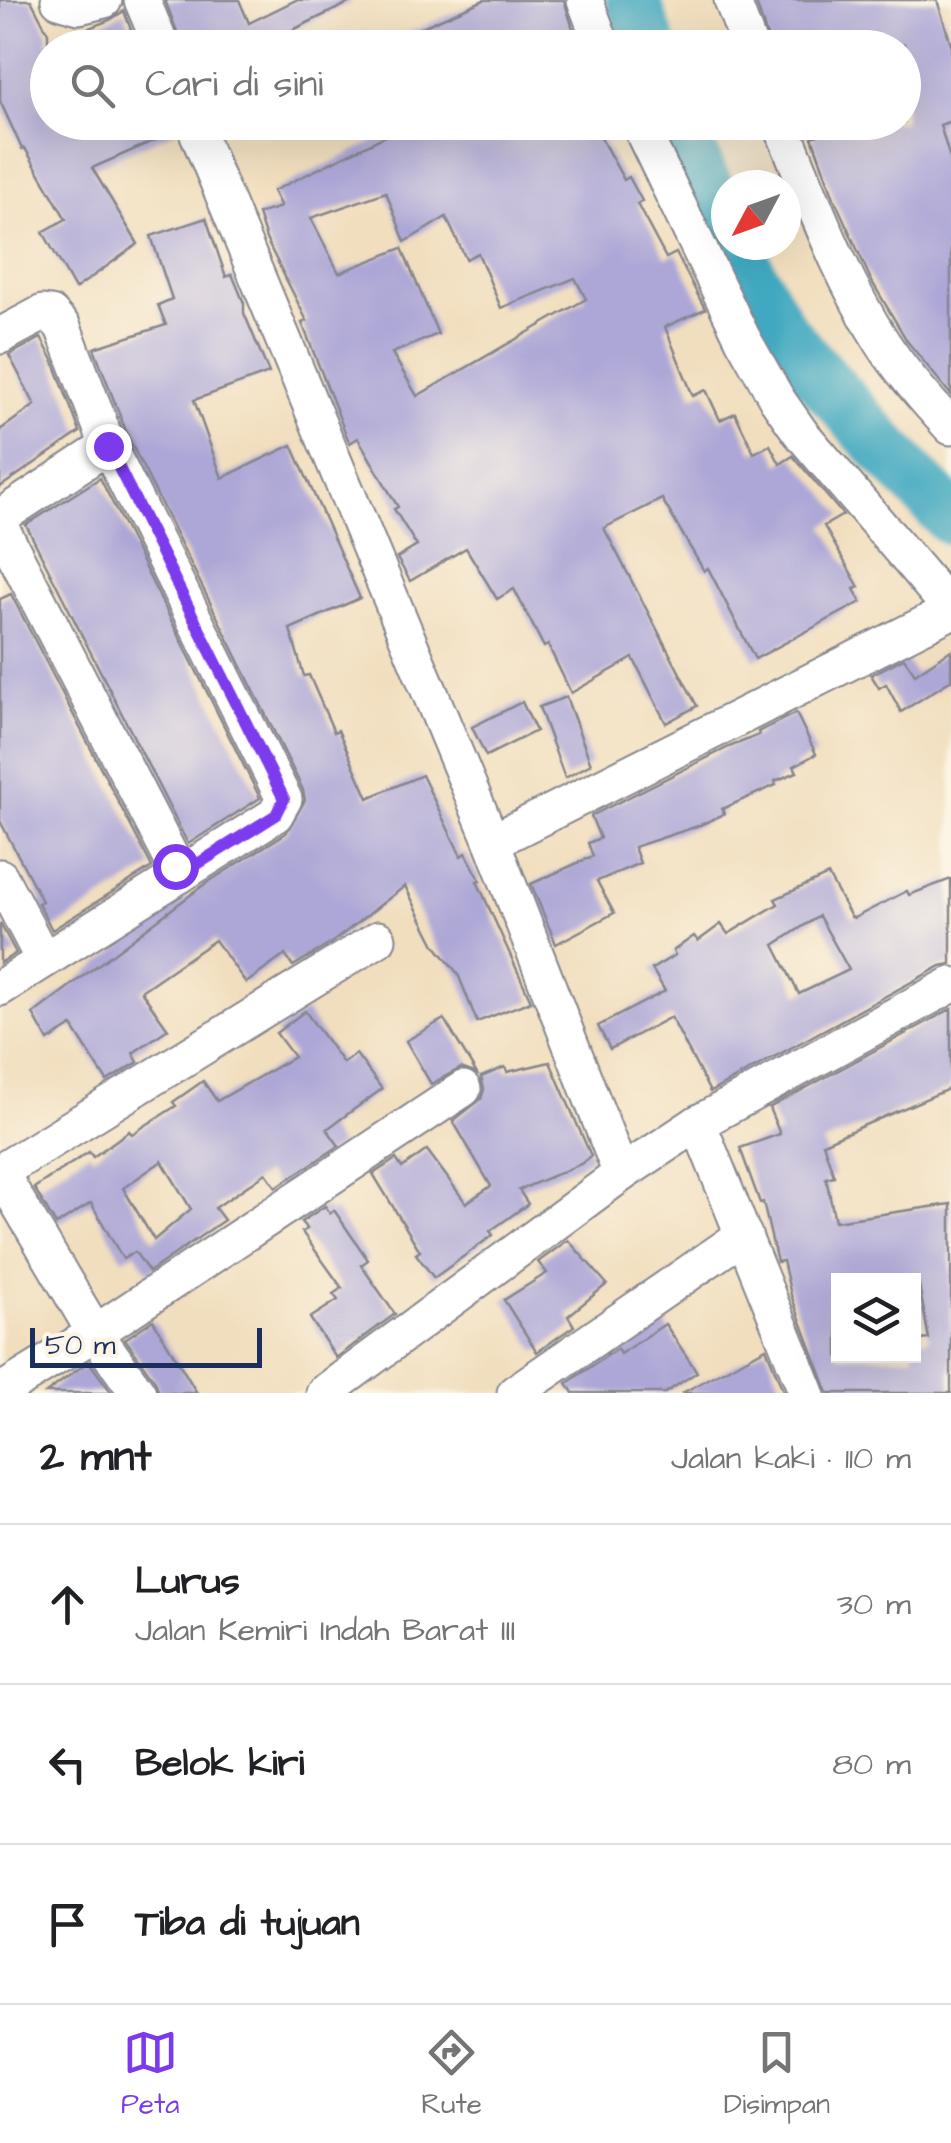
<!DOCTYPE html>
<html lang="id">
<meta charset="utf-8">
<style>
:root{--surface:#fff;--page:#f6f6f6;--text:#202124;--muted:#757577;--line:#e0e0e0;--accent:#7c3aed}
body{margin:0;font-family:"Architects Daughter",sans-serif;background:var(--page);color:var(--text)}
.controls{position:absolute;right:30px;bottom:30px;display:grid;overflow:hidden;border-radius:0px;box-shadow:0 10px 40px #0002}
.controls button{width:90px;height:90px;display:grid;place-items:center;padding:0;border:0;border-bottom:2px solid var(--line);background:var(--surface);color:var(--text);font:50px sans-serif}
.compass{position:absolute;left:711px;top:170px;width:90px;height:90px;border-radius:50%;background:var(--surface);box-shadow:0 10px 40px #0002;rotate:229deg}
.scale{position:absolute;left:30px;bottom:25px;width:232px;box-sizing:border-box;padding-left:10px;border:5px solid #1b2f5e;border-top:0;font-size:28px;line-height:35px;white-space:nowrap;color:#1b2f5e;-webkit-text-stroke:8px #fcf5e5;paint-order:stroke}
.stop{position:absolute;width:30px;height:30px;margin:-22px;border:8px solid #7c3aed;border-radius:50%;background:#fff}
.stop.end{background:#7c3aed;border-color:#fff;box-shadow:0 2px 10px #0008}
.list{margin:0;padding:0;list-style:none}
h2{display:flex;justify-content:space-between;align-items:center;height:130px;margin:0;padding:0 40px;font-size:42px}
h2 small{font-size:32px;font-weight:400;color:var(--muted)}
.list li{display:grid;grid-template-columns:65px 1fr auto;gap:30px;align-items:center;box-sizing:border-box;height:160px;padding:0 40px;border-top:2px solid var(--line)}
.list b{display:block;font-size:38px;white-space:nowrap}
.list p{margin:0;font-size:32px;white-space:nowrap;color:var(--muted)}
.list em{font-size:32px;font-style:normal;color:var(--muted)}
.icon{flex:none;width:55px;height:55px;fill:none;stroke:currentColor;stroke-width:2;stroke-linecap:round;stroke-linejoin:round}
.map{position:relative;flex:none;width:951px;height:1393px;overflow:hidden}
.search{position:absolute;background:var(--surface);box-shadow:0 10px 40px #0002;left:30px;right:30px;top:30px;height:110px;display:flex;align-items:center;gap:25px;box-sizing:border-box;padding:0 35px;border-radius:55px;color:var(--muted);font-size:38px}
.sheet{height:610px;background:var(--surface)}
nav{display:flex;justify-content:space-around;align-items:center;box-sizing:border-box;height:140px;border-top:2px solid var(--line);background:var(--surface);font-size:28px;color:var(--muted)}
nav a{display:grid;justify-items:center;gap:5px}
nav .on{color:var(--accent)}
.map>svg:first-child{display:block}
.lines{fill:none;stroke-linecap:round;stroke-linejoin:round}
.river{stroke:#3fa8c0;stroke-width:55}
.building{fill:#ada7d7;fill-rule:evenodd}
.street-casing{stroke:#86868e;stroke-width:39}
.street{stroke:#fff;stroke-width:35}
.route{stroke:#7c3aed;stroke-width:12}
</style>
<div class="map">
<svg width="951" height="1393" viewBox="0 0 951 1393">
<rect width="100%" height="100%" fill="#fcf5e5"/>
<filter id="ink" filterUnits="userSpaceOnUse"><feTurbulence type="fractalNoise" baseFrequency=".01" numOctaves="2"/><feDisplacementMap in="SourceGraphic" scale="20" xChannelSelector="R" yChannelSelector="G"/><feConvolveMatrix kernelMatrix="1 2 1 2 8 2 1 2 1" color-interpolation-filters="sRGB"/></filter>
<filter id="wash" filterUnits="userSpaceOnUse"><feTurbulence type="fractalNoise" baseFrequency=".0048" numOctaves="4" result="noise"/><feDisplacementMap in="SourceGraphic" scale="40" xChannelSelector="R" yChannelSelector="G"/><feGaussianBlur stdDeviation="2.25" result="paint"/><feColorMatrix in="noise" values="0 0 0 0 0 0 0 0 0 0 0 0 0 0 0 0 0 1.4 0 .05"/><feComposite in="paint" operator="in"/></filter>
<g filter="url(#wash)">
<rect width="100%" height="100%" fill="#f1debe"/>
<g class="lines">
<g class="river">
<path d="M633,0l17,48"/>
<path d="M676,122l50,109"/>
<path d="M734,245l46,86 88,100 83,87"/>
</g>
</g>
<g id="blocks">
<g class="building">
<path d="M0,0h31l17,33v11l62,-24 14,-9 9,24 -29,13h-56v74h124l2,10 -82,36 46,76 -63,45 -32,-57 23,-13 -41,-71 -3,1 -22,-48z"/>
<path d="M165,0h74l10,23 47,-23h59l-81,39 3,9h-94z"/>
<path d="M484,0h80l9,29 -40,19h-159z"/>
<path d="M761,0h176l14,44v77l-11,4 11,37v233l-44,-54 -36,-61 -37,-82 -22,-61 43,-15h49v-78l-15,4h-118l-15,-45z"/>
<path d="M414,122h128l6,13 26,-13h18l32,58 5,-3 13,24 -5,3 29,54 10,-5 29,56 -40,18 28,69 13,-6 14,30 15,-7 19,40 16,-8 10,19 13,-8 50,59 -19,11 35,61 -5,2 7,13 -106,57 -47,-91 -4,3 -42,-72 -58,29 93,178 -31,17 -33,-65 -62,35 -23,-48 -4,2 -30,-58 -17,10 -31,-51 -56,33 -13,-23 20,-12 -23,-37 4,-2 -40,-69 -8,5 -3,-6 -45,-114 5,-2 -41,-82 -8,-25 23,-7 -8,-16zM386,192l19,50 41,-25 20,42 12,-6 23,55 74,-30 11,21 -169,97 -25,-43 46,-19 -36,-86 -63,25 -28,-55z"/>
<path d="M206,218l20,59 6,-3 12,29v10l25,60 -75,27 28,78 70,-33 68,153 -70,31 14,47 5,-1 25,57 4,-2 30,68 54,-23 39,81 5,-3 14,27 -3,1 54,120 -54,21 -19,-48 -23,-29 -30,-59 -75,58 -37,22 -8,-11 -39,28 -31,-43 -74,51 27,38 -35,24 5,9 -31,19 -35,-55 -24,15 -15,-27 172,-130 81,-51 19,-33 -2,-10 -175,-353 -34,-89 72,-23 -8,-20 14,-6 -21,-63z"/>
<path d="M41,338l12,22 27,72 -80,55v-57l35,-25 -26,-50z"/>
<path d="M100,478l160,320 -72,46 -162,-319z"/>
<path d="M11,594l141,273 -100,63 -14,-27 4,-2 -42,-80v-222z"/>
<path d="M951,650v30l-50,32 -15,-28 -7,4 -8,-13 33,-17 11,16z"/>
<path d="M566,697l25,67 -26,14 -26,-71z"/>
<path d="M522,702l14,29 -50,25 -14,-29z"/>
<path d="M796,713l20,41 -22,12 3,6 -22,9 1,4 -54,24 2,5 -26,12 -64,21 6,16 -43,18 17,32 -58,31 -25,-60 62,-28 -5,-13 12,-5 -9,-22 138,-69 30,-12 -1,-3z"/>
<path d="M828,875l23,42 3,1 53,-27 2,4 42,-16v85l-10,2 -231,126 -39,-75 -61,32 -12,-23 67,-35 -13,-22 23,-14 -2,-4 21,-15 4,5 23,-17 7,10 50,-30 -3,-5zM819,916l30,54 -50,24 -25,-49z"/>
<path d="M0,923l16,30 -16,10z"/>
<path d="M951,1009v79l-128,55 11,33 -8,2 9,43 116,-17v189h-123l-37,-98 -8,-34 -6,1 -14,-60 -3,1 -20,-55 40,-14 -11,-26zM838,1280h80l11,59 -15,2v15h-76z"/>
<path d="M305,1011l38,52 13,-9 26,35 -55,40 12,17 -63,41 -10,-14 -51,35 9,12 -75,52 -14,-20 -12,7 -32,-56 -35,22 -22,-37 55,-36 4,5 36,-26 3,3 44,-28 -3,-4 30,-21 14,20 77,-44 -18,-24zM162,1161l29,48 -37,31 -31,-52z"/>
<path d="M444,1019l33,55 -16,-6 -30,16 -25,-43z"/>
<path d="M550,1062l41,94 -10,8 -62,26 9,14 -38,27 3,4 -59,43 -18,-24 4,-3 -47,-77 23,-15 6,9 25,-18 39,53 25,-17 -38,-65 28,-22 3,-10 -3,-12 24,-10 2,5z"/>
<path d="M325,1206l5,7 4,-3 34,50 -7,5 34,49 -59,44 -26,-40 28,-18 -5,-6 9,-6 -40,-56 5,-3 -6,-7z"/>
<path d="M568,1240l39,44 -39,32 6,10 -37,26 -33,-52 43,-27 -9,-11z"/>
<path d="M153,1320l44,73h-38l-4,-12 -30,-42z"/>
<path d="M665,1324l32,48 -32,21h-92l-6,-10 50,-34 3,5z"/>
<path d="M766,1348l18,45h-102z"/>
<path d="M89,1362l23,31h-66l35,-26z"/>
</g>
</g>
</g>
<g filter="url(#ink)">
<use href="#blocks" fill-opacity="0" stroke="#86868e" stroke-width="2.5"/>
<g class="lines">
<g class="street-casing">
<g id="street">
<path d="M59,0l20,6 25,-6"/>
<path d="M142,0l20,48"/>
<path d="M585,0l18,48"/>
<path d="M732,0l18,48"/>
<path d="M193,122l299,720 129,332"/>
<path d="M638,122l105,217 34,60 23,33 151,177"/>
<path d="M780,122c31,74 59,153 102,220 20,31 44,58 69,85"/>
<path d="M0,336l43,-23 8,1 12,13 45,119 176,353 -9,16 -275,173"/>
<path d="M0,517l108,-71"/>
<path d="M0,526l180,349"/>
<path d="M492,842l459,-231"/>
<path d="M0,877l43,82"/>
<path d="M698,1123l109,270"/>
<path d="M0,1172l378,-233"/>
<path d="M0,1172l95,161 43,60"/>
<path d="M0,1392l95,-59 368,-244"/>
<path d="M324,1393l297,-219 77,-51 253,-138"/>
<path d="M515,1393l229,-158"/>
</g>
</g>
<use href="#street" class="street"/>
</g>
</g>
<g class="lines" filter="url(#ink)">
<path class="route" d="M108,446l176,353 -8,16 -96,60 -5,-9"/>
</g>
</svg>
<div class="controls">
<button><svg class="icon" aria-label="layers" viewBox="0 0 24 24"><path d="M12 4l9 5-9 5-9-5zM3 14l9 5 9-5"/></svg></button>
</div>
<svg class="compass" viewBox="-18 -18 36 36"><path d="M0-13l5 13h-10z" fill="#e53935"/><path d="M0 13l5-13h-10z" fill="#757577"/></svg>
<div class="scale">50 m</div>
<div class="stop" style="left:175px;top:866px"></div>
<div class="stop end" style="left:108px;top:446px"></div>
<div class="search"><svg class="icon" aria-label="search" viewBox="0 0 24 24"><circle cx="10" cy="10" r="6"/><path d="M15 15l6 6"/></svg>Cari di sini</div>
</div>
<section class="sheet">
<h2>2 mnt<small>Jalan kaki · 110 m</small></h2>
<ul class="list">
<li><svg class="icon" aria-label="ahead" viewBox="0 0 24 24"><path d="M12 20V5M6 11l6-6 6 6"/></svg><div><b>Lurus</b><p>Jalan Kemiri Indah Barat III</p></div><em>30 m</em></li>
<li><svg class="icon" aria-label="left" viewBox="0 0 24 24"><path d="M17 20v-9H6M10 6l-5 5 5 5"/></svg><div><b>Belok kiri</b></div><em>80 m</em></li>
<li><svg class="icon" aria-label="arrive" viewBox="0 0 24 24"><path d="M6 21V4h12l-3 4 3 4H6"/></svg><div><b>Tiba di tujuan</b></div></li>
</ul>
</section>
<nav>
<a class="on"><svg class="icon" aria-label="map" viewBox="0 0 24 24"><path d="M3 6l6-2 6 2 6-2v14l-6 2-6-2-6 2zM9 4v14M15 6v14"/></svg>Peta</a>
<a><svg class="icon" aria-label="directions" viewBox="0 0 24 24"><path d="M12 3l9 9-9 9-9-9zM9 14v-3h6M13 9l2 2-2 2"/></svg>Rute</a>
<a><svg class="icon" aria-label="saved" viewBox="0 0 24 24"><path d="M7 4h10v16l-5-4-5 4z"/></svg>Disimpan</a>
</nav>
